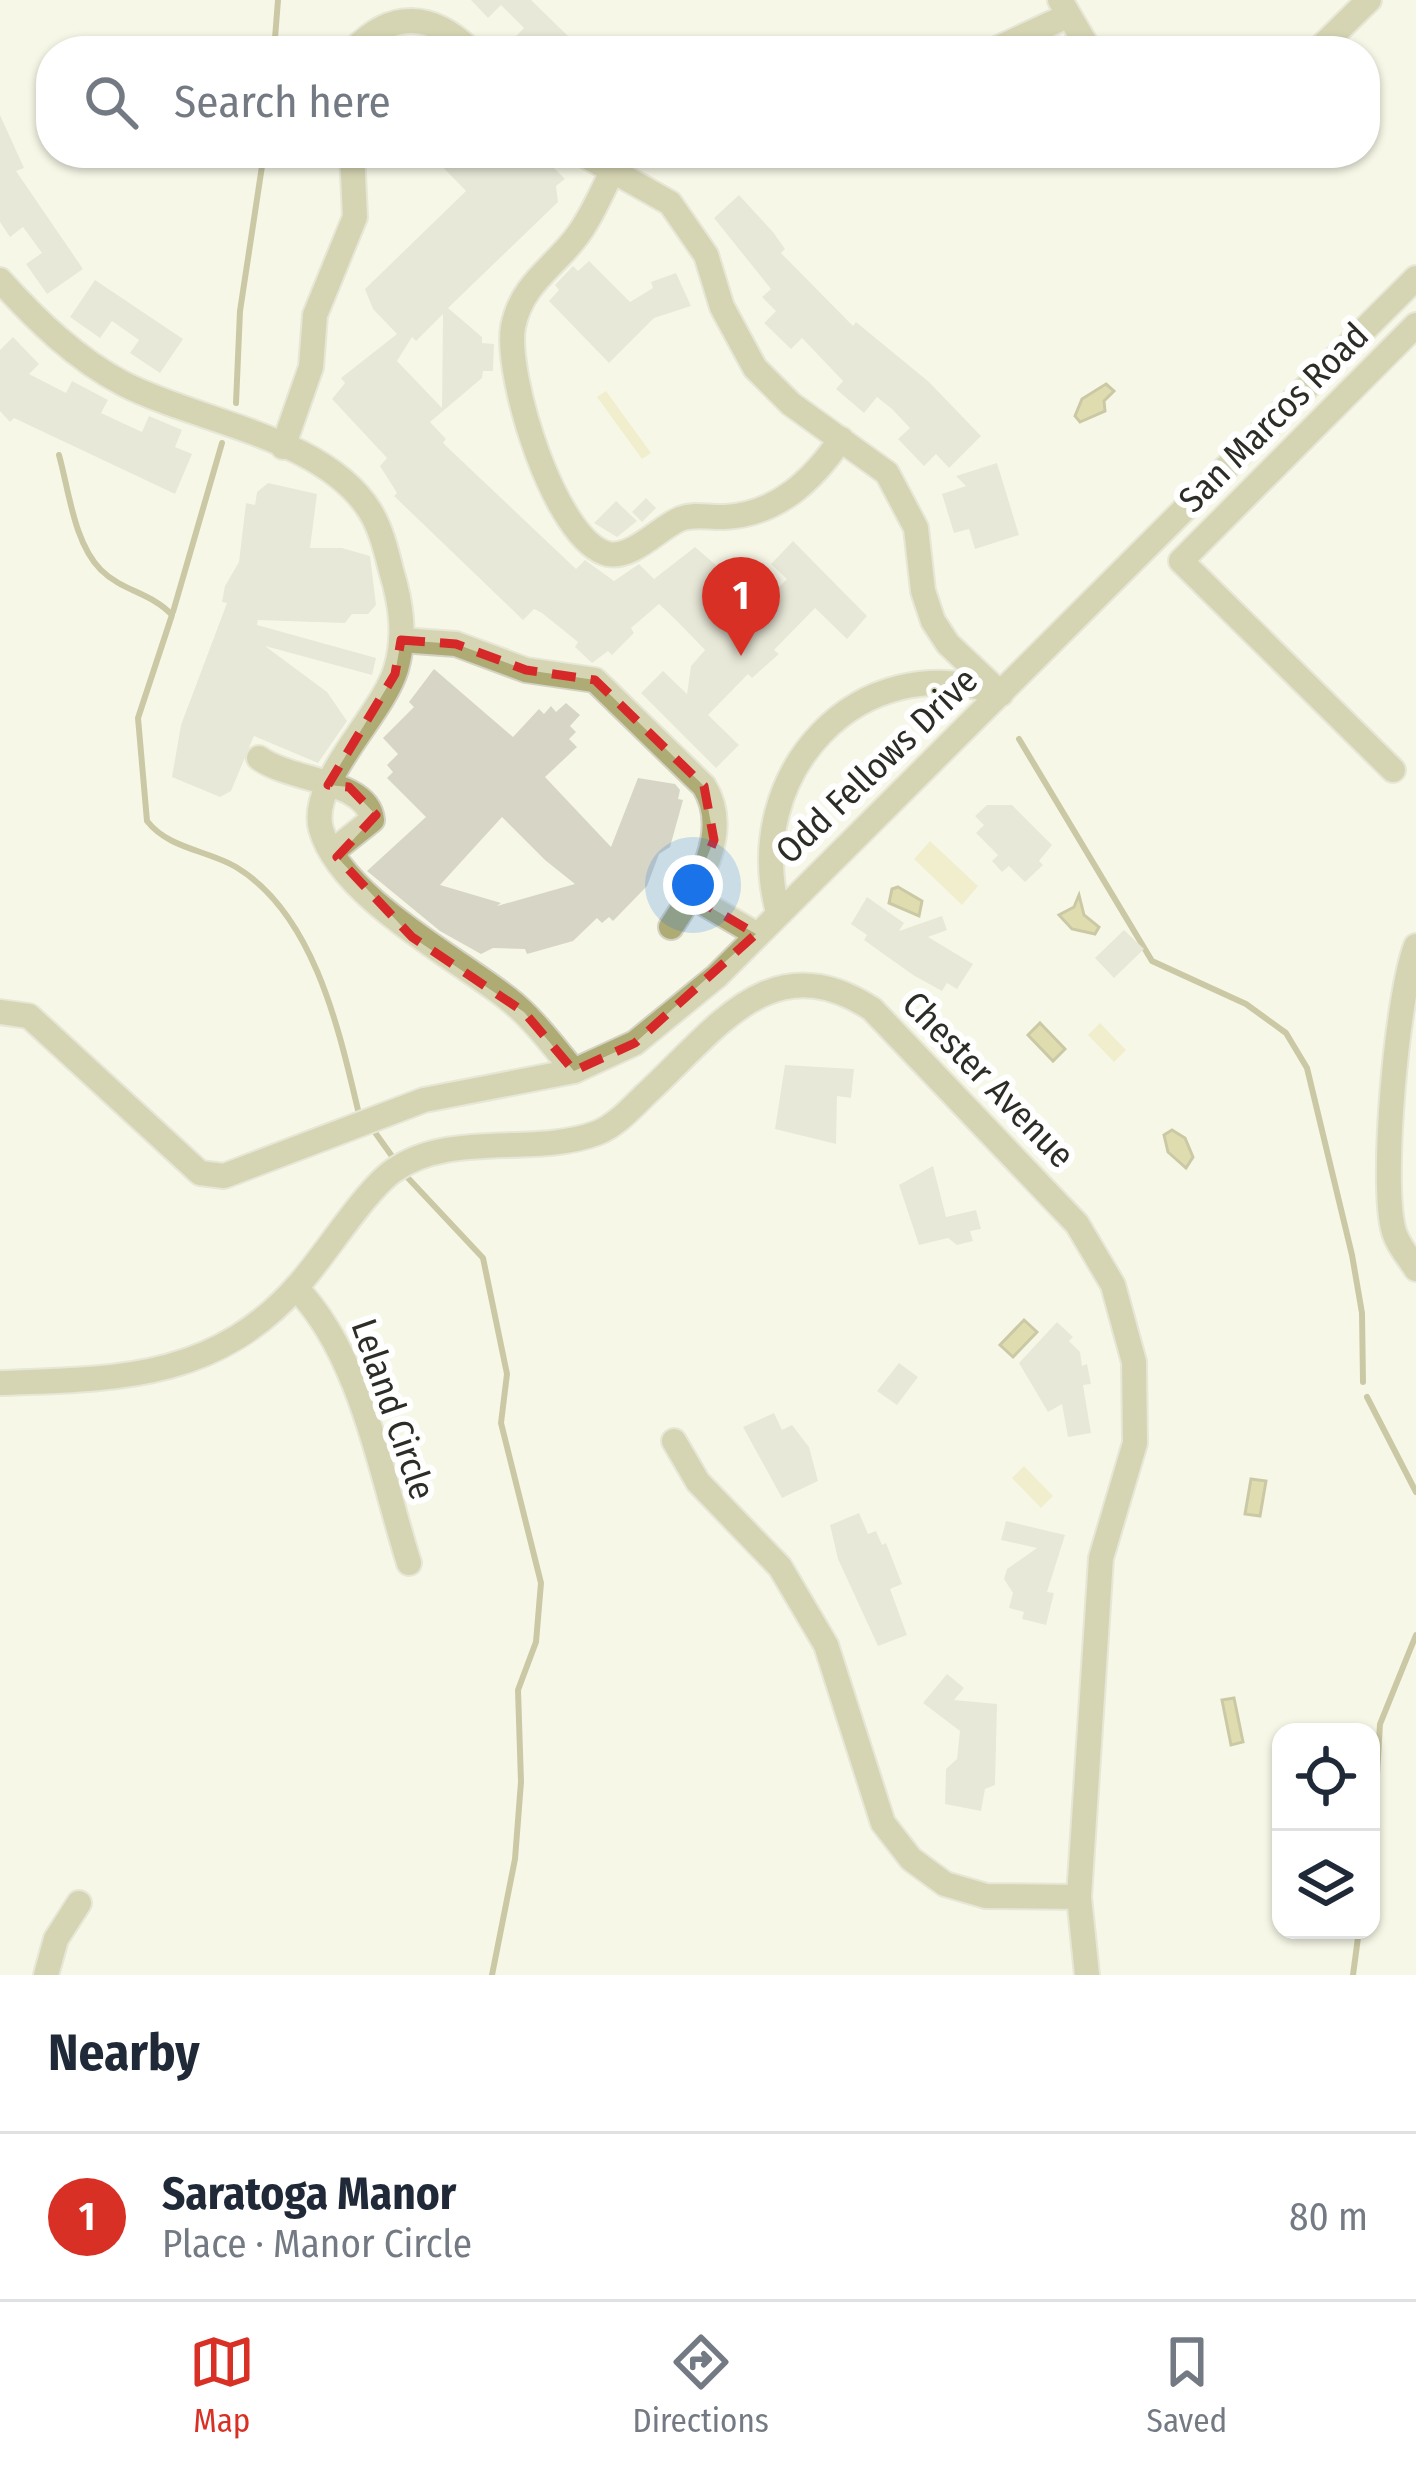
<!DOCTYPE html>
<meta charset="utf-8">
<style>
:root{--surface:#fff;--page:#f6f6f7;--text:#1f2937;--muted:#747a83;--line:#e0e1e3;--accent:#d93025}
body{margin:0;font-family:"Fira Sans Condensed",sans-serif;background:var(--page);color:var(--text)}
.controls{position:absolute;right:36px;bottom:36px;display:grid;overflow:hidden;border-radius:24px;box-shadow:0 3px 9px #0004}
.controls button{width:108px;height:108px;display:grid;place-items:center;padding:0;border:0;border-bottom:3px solid var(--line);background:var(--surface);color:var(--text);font:60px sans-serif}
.you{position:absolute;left:693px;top:885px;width:42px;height:42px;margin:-30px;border:9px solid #fff;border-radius:50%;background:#1a73e8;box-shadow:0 0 0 18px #1a73e833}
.badge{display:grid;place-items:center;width:78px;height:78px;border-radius:50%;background:var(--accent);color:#fff;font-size:39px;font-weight:700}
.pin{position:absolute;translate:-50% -99px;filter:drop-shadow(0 3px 6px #0008)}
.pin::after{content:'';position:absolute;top:63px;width:42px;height:36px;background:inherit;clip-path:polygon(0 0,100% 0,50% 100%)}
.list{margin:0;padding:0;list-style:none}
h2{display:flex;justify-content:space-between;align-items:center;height:156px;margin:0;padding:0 48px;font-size:51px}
h2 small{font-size:39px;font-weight:400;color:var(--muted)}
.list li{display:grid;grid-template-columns:78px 1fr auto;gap:36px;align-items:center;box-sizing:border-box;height:168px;padding:0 48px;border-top:3px solid var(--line)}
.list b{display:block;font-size:45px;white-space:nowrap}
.list p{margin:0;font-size:39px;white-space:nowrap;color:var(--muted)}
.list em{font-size:39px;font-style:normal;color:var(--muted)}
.icon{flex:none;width:66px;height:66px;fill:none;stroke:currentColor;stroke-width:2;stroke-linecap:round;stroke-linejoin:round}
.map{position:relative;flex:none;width:1416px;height:1975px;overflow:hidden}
.search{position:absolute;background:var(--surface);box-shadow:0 3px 9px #0004;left:36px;right:36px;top:36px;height:132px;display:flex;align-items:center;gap:30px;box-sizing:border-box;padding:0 42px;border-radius:48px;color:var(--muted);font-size:45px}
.sheet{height:324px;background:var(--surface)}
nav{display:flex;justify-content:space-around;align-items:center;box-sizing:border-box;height:168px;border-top:3px solid var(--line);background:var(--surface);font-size:33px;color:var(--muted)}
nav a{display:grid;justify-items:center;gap:6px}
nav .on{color:var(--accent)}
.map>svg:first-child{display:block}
.green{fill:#e7e3ad}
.water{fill:#c2bc6a;stroke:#959156;stroke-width:3}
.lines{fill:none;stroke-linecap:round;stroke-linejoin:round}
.stream{stroke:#959156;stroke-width:6}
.building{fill:#d6d5c6;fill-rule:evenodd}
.minor-casing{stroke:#d3d2c4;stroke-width:28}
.minor{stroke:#aeab74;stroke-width:24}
.marked{fill:none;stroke:#d62828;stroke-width:9;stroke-dasharray:24 15;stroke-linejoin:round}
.labels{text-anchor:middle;stroke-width:12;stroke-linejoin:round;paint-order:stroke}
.street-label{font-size:36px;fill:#2d2c27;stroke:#fff}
</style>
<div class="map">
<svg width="1416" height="1975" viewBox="0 0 1416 1975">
<rect width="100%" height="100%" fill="#f7f7e7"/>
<g class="green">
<path d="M606,391l45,62 -9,6 -45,-62z"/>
<path d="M930,841l48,45 -16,19 -48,-46z"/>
<path d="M1100,1023l26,27 -12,12 -26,-27z"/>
<path d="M1024,1466l29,30 -12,12 -29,-30z"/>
</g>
<g class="water">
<path d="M1106,384l8,7 -10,10 1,10 -25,11 -5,-6 7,-17z"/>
<path d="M898,887l24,14 -3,15 -30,-13 3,-14z"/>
<path d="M1079,895l5,20 15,12 -4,7 -23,-5 -13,-14 15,-8z"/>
<path d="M1040,1023l25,26 -12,12 -25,-26z"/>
<path d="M1172,1130l13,8 8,19 -7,11 -18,-16 -4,-17z"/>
<path d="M1024,1320l13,12 -24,25 -13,-12z"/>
<path d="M1251,1479l15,2 -6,35 -15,-2z"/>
<path d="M1234,1698l9,44 -12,3 -9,-45z"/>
</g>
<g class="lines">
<g class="stream">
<path d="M274,51l4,-51"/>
<path d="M236,403l4,-92 24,-158"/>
<path d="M59,455c10,36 15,88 42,115 21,21 51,23 71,45l-34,103 9,103c22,28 60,29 89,46 78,47 103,163 122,243"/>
<path d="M173,612l49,-169"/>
<path d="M1019,739l133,222 94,43 40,29 21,35 45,187 10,58 1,69"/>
<path d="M374,1131l20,28"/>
<path d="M408,1178l75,80 24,116 -6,49 40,160 -5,59 -18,48 3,92 -6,77 -23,116"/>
<path d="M1367,1397l49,95"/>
<path d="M1371,1875l9,-151 36,-89"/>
<path d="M1353,1975l6,-45"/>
</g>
</g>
<g class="building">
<path d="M471,0h60l37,36 -15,15h-32l-10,-10 13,-13 -23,-23 -13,13z"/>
<path d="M0,115l24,53 -8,3 67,98 -36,25 -21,-30 16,-11 -19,-26 -13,10 -10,-15z"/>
<path d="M429,153h101l8,9 6,-4 21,21 -9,7 2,16 -110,106 34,29v6l12,1 -1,27h-10l-1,7 -52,44 16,17 -3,4 133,126 9,-9 29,21 25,-17 15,15 41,-32 29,25 -15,15 35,35 43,-43 -16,-15 22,-23 74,75 -20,23 -32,-31 -41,42 5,4 -27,24 -4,-4 -40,41 31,30 -23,23 -75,-75 22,-22 24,23 4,-28 14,-16 -28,-29 -18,-17 -28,24 3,5 -22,22 -4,-4 -16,12 -17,-16 3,-5 -36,-29 -8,-4 -11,11 -129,-124 3,-3 -17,-27 7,-8 -55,-59 13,-16 -4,-5 56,-44 -24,-25 -8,-20 101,-98zM443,314l-1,94 -45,-47 15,-24 4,4z"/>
<path d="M739,195l34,37 12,17 -4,4 72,73 3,-4 73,60 52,54 -32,32 -13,-14 -12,12 -26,-27 12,-11 -18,-19 -15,-12 -13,16 -28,-24 7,-8 -41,-43 -11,11 -27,-26 12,-12 -14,-14 9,-8 -57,-71z"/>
<path d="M589,261l41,41 23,-14 -2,-6 25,-9 15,33 -37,12 -45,45 -60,-62 10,-11 -4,-5 18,-19 5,5z"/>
<path d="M95,280l88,59 -23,34 -30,-20 9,-13 -27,-19 -12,17 -30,-21z"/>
<path d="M13,337l26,27 -10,10 37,19 6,-12 36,19 -7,13 41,19 7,-16 33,14 -7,17 17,7 -17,40 -161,-76 -4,4 -10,-11v-61z"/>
<path d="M997,463l22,72 -44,14 -6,-20 -15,4 -12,-39 24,-8 -10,-10z"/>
<path d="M268,483l49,11 -7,54h32l28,8 6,49 -8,9h-16l-7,9 -87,-3 -1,5 119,33 -4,17 -107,-29 62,46 20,29 -29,42 -64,-27 -23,55 -11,6 -48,-20 9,-52 46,-122 -5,-1 3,-16 14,-24 7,-59 9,2 2,-13z"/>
<path d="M646,498l10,10 -14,14 -10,-10z"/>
<path d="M616,501l21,20 -20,16 -23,-14z"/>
<path d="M434,669l79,68 26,-28 5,5 7,-8 5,6 10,-9 14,12 -10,11 6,6 -7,7 8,8 -32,30 66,70 27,-69 37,6 5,6 -2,9 5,1 -13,47 -11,7 -12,32 -34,35 -4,-4 -7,6 -5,-5 -24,23 -46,13 -2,-5 -32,-1 -12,6 -41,-23 -73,-60 59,-54 -39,-39 6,-6 -6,-7 11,-11 -15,-16 31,-31 -5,-5zM502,817l43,43 30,24 -78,22 4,-3 -61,-18z"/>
<path d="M987,805h25l40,40 -13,16 4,4 -18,17 -16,-16 -7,6 -10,-11 6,-6 -22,-22 8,-8 -9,-9z"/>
<path d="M867,897l37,26 -5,8 43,-15 5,14 -19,7 45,27 -16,25 -10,-6 -5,8 -29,-16 -49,-35 3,-5 -16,-11z"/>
<path d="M1124,930l20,19 -30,29 -19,-20z"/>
<path d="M785,1065l69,4 -3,29 -14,-2 -1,48 -61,-15z"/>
<path d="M933,1166l13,51 30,-7 5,19 -11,2 3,10 -16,4 -9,-7 -29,7 -20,-60z"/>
<path d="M1057,1322l16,15 -4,4 11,11 2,14 5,-2 4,20 -8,1 8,48 -23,4 -6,-33 -14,8 -29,-49z"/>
<path d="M899,1363l19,14 -21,28 -20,-14z"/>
<path d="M774,1413l8,17 10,-5 17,22 9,34 -36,17 -39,-71z"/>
<path d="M859,1513l9,21 8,-3 6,14 4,-2 16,41 -12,5 17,46 -29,11 -40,-87 -8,-34z"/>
<path d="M1006,1521l59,14 -18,57 7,1 -8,32 -24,-6 2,-7 -15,-4 4,-15 -9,-14 3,-10 30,-21 -36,-8z"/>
<path d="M947,1674l17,14 -10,12 43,4 -2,81 -10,4 -4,22 -36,-7 1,-35 11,-10 3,-28 -37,-28z"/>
</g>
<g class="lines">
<g class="minor-casing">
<g id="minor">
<path d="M1060,0l30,51"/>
<path d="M353,51c38,-41 79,-39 118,0"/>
<path d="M992,51l75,-35"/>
<path d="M1317,51l52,-51"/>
<path d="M581,153l89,50 36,52 16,52 33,61 36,36 96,69 29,55 7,63 10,30 15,23 53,50"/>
<path d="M614,168c-12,23 -23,51 -40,72 -24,30 -53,46 -61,87 -8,49 42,214 95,227 24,5 51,-26 72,-35 15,-6 29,-1 45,-2 53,-3 88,-37 116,-78"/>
<path d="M0,280c36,40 76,79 124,104 74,38 200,53 246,127 11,18 16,39 21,59 10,33 15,65 5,99 -14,47 -88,113 -75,160 19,68 134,128 186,169 26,20 46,48 67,73"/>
<path d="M283,447l28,-80 4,-52 40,-98 -3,-64"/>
<path d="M401,640l55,4 70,26 69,10 109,106c29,47 -7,101 -33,141"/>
<path d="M259,758c33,24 109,22 113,62l-39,31"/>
<path d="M1393,770l-212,-209 235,-236"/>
<path d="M691,896l65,38"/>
<path d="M778,912c-37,-137 79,-267 221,-219"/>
<path d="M1416,946c-19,49 -35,231 -23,282 3,15 15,28 23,41"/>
<path d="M0,1012l29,4 171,157 24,3 200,-76 150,-29 61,-28 82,-67 699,-698"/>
<path d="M296,1288c65,66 85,187 113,275"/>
<path d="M0,1383c117,-4 216,-3 300,-100 25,-28 65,-92 93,-112 57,-41 140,-14 204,-38 18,-7 35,-25 49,-39 71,-65 125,-151 226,-85l205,215 36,61 21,77 1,81 -34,115 -22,339 8,78"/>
<path d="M674,1441l24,41 82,85 46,78 57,178 28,36 34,25 41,12 93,1"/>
<path d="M46,1975l10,-36 23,-36"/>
</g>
</g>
<use href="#minor" class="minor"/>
</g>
<path d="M0 0H1416V1975H0ZM401,640l55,4 70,26 69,10 109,106 10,54 -23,56 65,38 -121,109 -61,28 -50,-59 -112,-75 -75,-80 39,-42 -27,-28 -21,-2 67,-111z" fill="#f7f7e7" fill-opacity=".55" fill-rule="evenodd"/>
<path class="marked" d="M401,640l55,4 70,26 69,10 109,106 10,54 -23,56 65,38 -121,109 -61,28 -50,-59 -112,-75 -75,-80 39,-42 -27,-28 -21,-2 67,-111z"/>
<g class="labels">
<g class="street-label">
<text transform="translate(1273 417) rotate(-45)" y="13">San Marcos Road</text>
<text transform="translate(876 765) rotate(-44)" y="13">Odd Fellows Drive</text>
<text transform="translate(989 1079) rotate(46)" y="13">Chester Avenue</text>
<text transform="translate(394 1409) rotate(71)" y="13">Leland Circle</text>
</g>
</g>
</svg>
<div class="controls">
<button><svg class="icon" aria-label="locate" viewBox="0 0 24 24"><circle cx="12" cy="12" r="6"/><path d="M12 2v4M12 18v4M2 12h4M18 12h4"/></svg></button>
<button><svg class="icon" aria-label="layers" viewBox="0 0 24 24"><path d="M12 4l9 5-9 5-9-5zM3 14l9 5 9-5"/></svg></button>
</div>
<div class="you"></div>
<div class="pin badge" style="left:741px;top:656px">1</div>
<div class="search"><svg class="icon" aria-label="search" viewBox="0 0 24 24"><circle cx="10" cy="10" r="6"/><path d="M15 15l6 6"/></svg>Search here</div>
</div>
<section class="sheet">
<h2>Nearby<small></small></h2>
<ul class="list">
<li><span class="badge">1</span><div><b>Saratoga Manor</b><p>Place · Manor Circle</p></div><em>80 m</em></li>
</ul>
</section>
<nav>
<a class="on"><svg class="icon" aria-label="map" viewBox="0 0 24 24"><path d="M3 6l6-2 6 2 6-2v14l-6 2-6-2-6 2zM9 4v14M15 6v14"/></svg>Map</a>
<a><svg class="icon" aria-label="directions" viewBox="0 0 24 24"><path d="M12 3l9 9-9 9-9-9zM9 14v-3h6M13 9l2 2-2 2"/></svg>Directions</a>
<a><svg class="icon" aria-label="saved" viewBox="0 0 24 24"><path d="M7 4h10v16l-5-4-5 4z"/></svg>Saved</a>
</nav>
